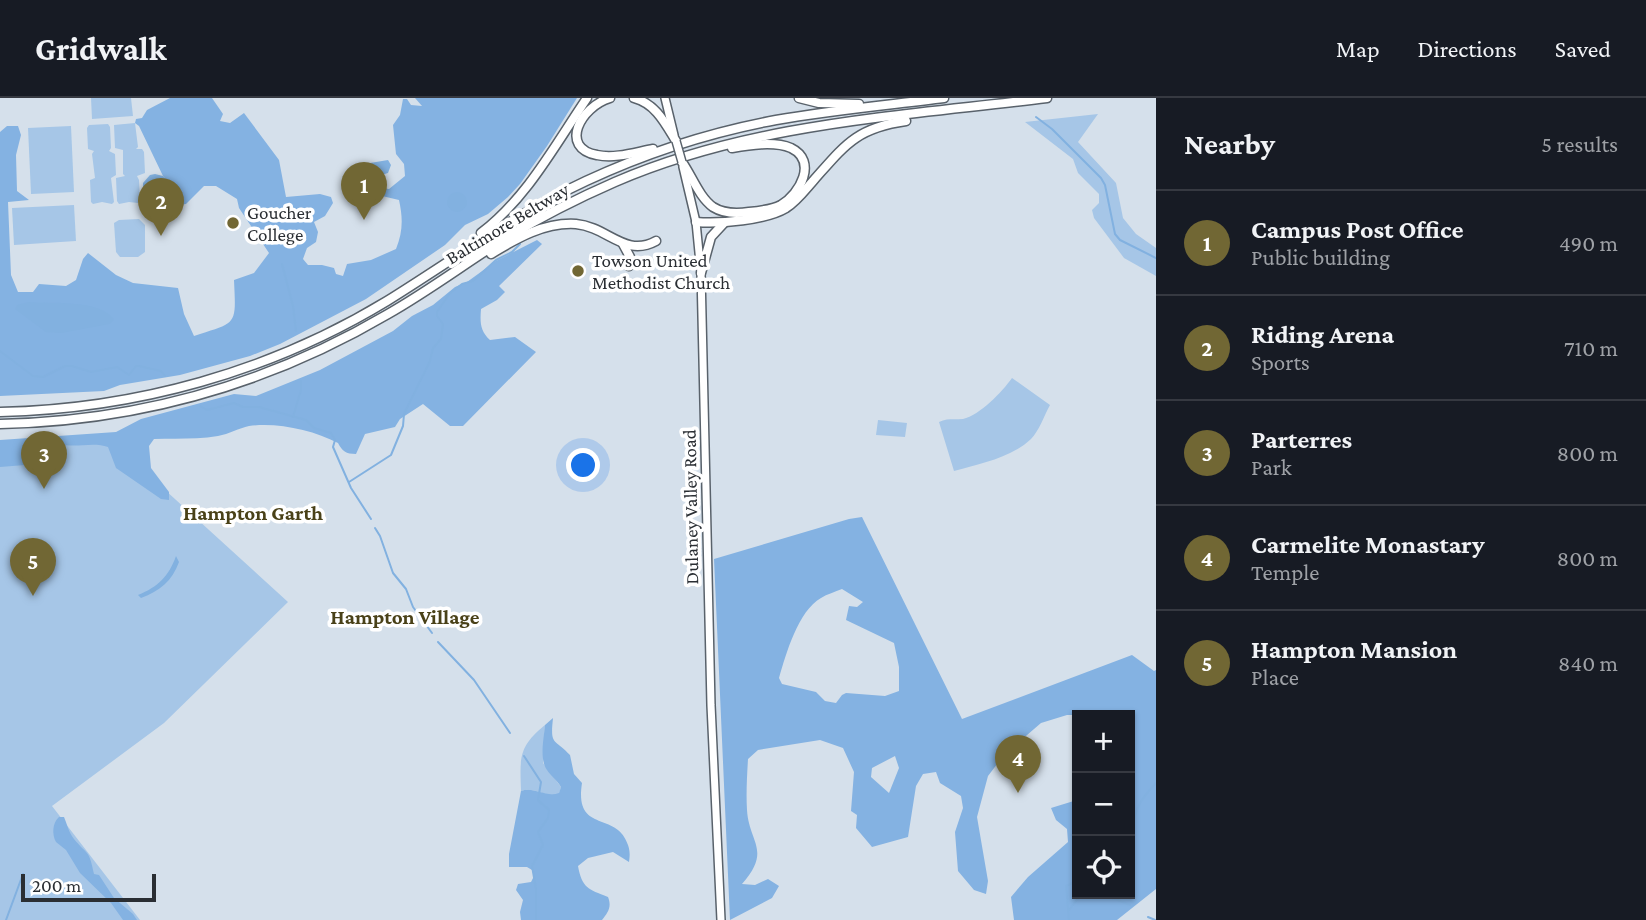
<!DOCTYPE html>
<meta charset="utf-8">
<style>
:root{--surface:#171b24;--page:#20242c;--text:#f1f3f6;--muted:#9ea1a6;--line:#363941;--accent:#716734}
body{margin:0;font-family:"Crimson Pro",serif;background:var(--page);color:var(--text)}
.controls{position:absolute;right:21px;bottom:21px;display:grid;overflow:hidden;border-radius:0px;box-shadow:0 2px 5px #0004}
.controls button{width:63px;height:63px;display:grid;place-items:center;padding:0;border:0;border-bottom:2px solid var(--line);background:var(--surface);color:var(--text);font:35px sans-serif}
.scale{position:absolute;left:21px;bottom:18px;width:135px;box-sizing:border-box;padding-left:7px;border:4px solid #2a2e33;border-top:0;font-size:19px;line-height:24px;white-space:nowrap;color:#2a2e33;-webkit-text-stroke:5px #fff;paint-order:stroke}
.you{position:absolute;left:584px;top:368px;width:24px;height:24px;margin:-18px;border:5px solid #fff;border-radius:50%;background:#1a73e8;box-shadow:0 0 0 10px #1a73e833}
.badge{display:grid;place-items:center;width:46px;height:46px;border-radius:50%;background:var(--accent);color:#fff;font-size:23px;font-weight:700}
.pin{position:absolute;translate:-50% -58px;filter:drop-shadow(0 2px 4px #0008)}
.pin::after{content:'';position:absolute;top:37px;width:24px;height:21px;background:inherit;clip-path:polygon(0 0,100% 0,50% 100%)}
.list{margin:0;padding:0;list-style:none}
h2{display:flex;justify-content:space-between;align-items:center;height:91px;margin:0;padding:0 28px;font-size:30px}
h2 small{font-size:23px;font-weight:400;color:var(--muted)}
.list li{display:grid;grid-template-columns:46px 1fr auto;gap:21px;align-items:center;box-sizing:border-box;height:105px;padding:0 28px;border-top:2px solid var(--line)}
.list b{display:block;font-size:26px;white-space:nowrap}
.list p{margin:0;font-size:23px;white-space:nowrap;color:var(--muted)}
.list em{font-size:23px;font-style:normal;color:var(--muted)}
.icon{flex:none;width:38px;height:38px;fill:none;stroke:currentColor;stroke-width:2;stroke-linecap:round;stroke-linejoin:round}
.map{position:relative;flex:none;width:1156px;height:822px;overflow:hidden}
header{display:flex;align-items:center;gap:42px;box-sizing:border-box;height:98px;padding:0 35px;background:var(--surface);border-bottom:2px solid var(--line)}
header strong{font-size:33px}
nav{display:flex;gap:38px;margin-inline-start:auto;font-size:24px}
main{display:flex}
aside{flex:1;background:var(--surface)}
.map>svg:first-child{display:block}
.green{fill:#a6c6e7}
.forest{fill:#84b2e2;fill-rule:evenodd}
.water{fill:#82b1e0}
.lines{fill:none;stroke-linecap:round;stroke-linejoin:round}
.stream{stroke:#82b1e0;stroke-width:2}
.primary-casing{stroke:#59626b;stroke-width:10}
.motorway-casing{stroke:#59626b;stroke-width:11}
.primary{stroke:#fff;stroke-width:7}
.motorway{stroke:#fff;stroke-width:8}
.primary-bridge-casing{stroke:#59626b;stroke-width:10;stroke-linecap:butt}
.primary-bridge{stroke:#fff;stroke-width:7}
.poi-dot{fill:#716734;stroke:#fff;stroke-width:2.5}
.labels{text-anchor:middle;stroke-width:7;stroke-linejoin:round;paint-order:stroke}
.poi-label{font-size:19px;fill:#2a2e33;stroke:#fff;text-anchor:start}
.street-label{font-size:19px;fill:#2a2e33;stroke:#fff}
.neighbourhood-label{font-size:21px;font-weight:bold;fill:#494118;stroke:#fff}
</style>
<header>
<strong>Gridwalk</strong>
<nav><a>Map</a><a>Directions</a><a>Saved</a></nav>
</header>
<main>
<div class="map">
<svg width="1156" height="822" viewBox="0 0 1156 822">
<rect width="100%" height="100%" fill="#d5e0eb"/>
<g class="green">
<path d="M91,0h40l2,18 -41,3z"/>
<path d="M1098,16l-20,28 38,41 7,35 13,16 20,14v28l-32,-18 -30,-40 -2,-8 7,-7v-9l-21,-21 -5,-14 -48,-37z"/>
<path d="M135,25l3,24 -2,2h6l2,3 1,21 -8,3 2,4 1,21 -2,2 -9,-1 -10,2 -2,-3 -1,-23 9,-2 -2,-2v-24l-8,-2 -1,-23z"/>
<path d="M108,26l2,3 1,21 -2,3 6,3 1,21 -5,3 3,24 -2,2 -10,-2 -9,2 -2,-2 -1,-22 5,-2 -3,-24 2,-3 -6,-2 -1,-21 2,-3z"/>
<path d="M71,28l3,66 -43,2 -3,-66z"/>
<path d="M74,107l2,36 -62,4 -2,-37z"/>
<path d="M139,121l6,6v27l-7,5h-18l-4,-5 -2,-29 5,-3z"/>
<path d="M1012,280l38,27c-6,11 -11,26 -19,34 -20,19 -52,25 -77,32l-15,-49c8,-4 15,-2 24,-3 17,-4 39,-27 49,-41z"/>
<path d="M878,322l29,3 -2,14 -29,-2z"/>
<path d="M108,340l180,164 -124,121 -112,83 88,114h-140v-478z"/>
<path d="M545,627l-2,38 18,24 -2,7c-14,4 -25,-8 -38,-3 -1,-33 -3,-44 24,-66z"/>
</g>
<g class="forest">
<path d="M170,0h42l11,16 -3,7 10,2 14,-10 35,47 7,37 34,-3 11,3 2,6 -8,13 -11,6 4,10 -2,10 -9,6 -4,11 5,6h14l12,3 2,6 7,2 4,-12 24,-4 25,-11c7,-17 7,-31 3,-49l-34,-8 2,-6 22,3 16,-13 -1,-12 -8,-10 -3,-29 7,-10 3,-16h4l4,6 11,1 -7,-8h162l-30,48 -27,38 -12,13 -20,17 -23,11 -20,20 -79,54 -86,45 -30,12 -70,19 -60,10 -16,6 -104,5v-264l7,-6h11l3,9 -5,20 1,36 12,9 -21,2 3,73 7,17h15l6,-8 27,2 10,-6 7,-21 5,-6 28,22 17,8 45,5 6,26 10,22c44,-14 42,-10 40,-56l20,-7 15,-20 -30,-45 -2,-9 -21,-13h-12l-18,18 -15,2 2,-18 -10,-12 -24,-50 -4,-3 1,-4 6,-1 5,-8z"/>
<path d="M537,142l5,4 -43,42 6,6 -8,8 -16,9c-1,13 -1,22 9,31l25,-3 21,15 -73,74h-13l-27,-22 -23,15 -5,8 -30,7 -9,20c-10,0 -14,-3 -18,-11 -25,-13 -61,-21 -89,-17 -10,2 -20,8 -31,10 -21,4 -43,2 -64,3l-5,7 2,22 18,24v8l-8,-1 -45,-31 -8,-21c-13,-5 -29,0 -43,-2l-3,6v11l-62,5v-27l116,-8 25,-13 93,-25 22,2 64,-26 73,-39 19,-15 21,-11 22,-18 12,-5 29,-21z"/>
<path d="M862,419l100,202 170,-64 22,16 2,-1v219l-39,31h-103l-3,-23 17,-20 40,-35 -1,-13 -11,-9 -5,-12 26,-8v94h53v-179h-63l-26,8 -37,32 -16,21 -11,41 11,64 -2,13 -12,-4 -16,-19 -3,-39 8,-24 -2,-12 -21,-13 -4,-11 -13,2 -7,12 -8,51 -36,10 -16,-19 1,-13 -6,-4 3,-39 -11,-24 -23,-8 -62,10 -10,9c-1,17 -2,35 -1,51 2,33 25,40 -5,74l13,1 13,-6 11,7 -7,12 -42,22 -16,-361 135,-40zM842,491l21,13 -6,5 -8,-1 -3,14 48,23 5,24v24l-14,5 -39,-3 -4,2 -6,8 -11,-2 -9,-9 -34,-8 -3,-6c7,-24 19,-67 42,-80 6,-4 14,-6 21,-9zM895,658l4,12 -10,25 -18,-16 1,-9z"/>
<path d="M553,620c-3,28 1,20 17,37l4,19 8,9c-8,52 35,27 46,62 2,6 2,10 1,17l-16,-10 -25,6 -10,8c4,22 10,23 30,31 4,10 0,15 -6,23h-81l-1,-8 3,-12 -7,-10 2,-6 13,-2 3,-6 -2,-6 -5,-3h-18v-13l12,-63c13,-5 25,7 38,2l2,-6c-4,-7 -10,-11 -14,-17 -8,-11 -3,-32 -2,-45z"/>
<path d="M59,719h5c3,7 5,16 10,22 14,17 15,10 20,35l5,1 15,23 19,16 4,6h-14l-12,-17 -31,-30 -14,-23 -10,-8c-4,-7 -4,-19 3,-25z"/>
</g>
<g class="water">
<path d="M388,62l3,5 -3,8 -13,4 -11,-4v-9z"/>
<path d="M155,76l8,2 10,12 -9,15 -14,2 -7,-9v-13l7,-8z"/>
<circle cx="457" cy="104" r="10"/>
<path d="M28,204c22,2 74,-3 86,18l-5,4 -48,9 -15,-1 -31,-23 2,-4z"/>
<path d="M176,458l3,6c-7,19 -19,29 -38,36l-3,-3c20,-8 31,-19 38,-39z"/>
</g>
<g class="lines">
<g class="stream">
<path d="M1036,19l16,12 49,49 4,7 10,49 5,6 36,18"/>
<path d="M282,166l11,42 3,25"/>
<path d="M0,253l33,25 10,1 22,-11h7l19,6 26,-5 12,8 7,-9h3l22,5 4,5"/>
<path d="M200,308l7,4 27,-7 9,4h16l47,13 8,8 17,5 4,7 -2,7 18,41 20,31"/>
<path d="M293,319l8,-27v-9"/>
<path d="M349,384l42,-27 12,-29 1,-12 26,-53 3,-13 8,-9 2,-15 -6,-8v-4l13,-19 12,-9 11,-3 23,-21 16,-8 8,-8"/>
<path d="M375,430l5,8 13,37 13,16 7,18 19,26"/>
<path d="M438,544l36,38 36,53"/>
<path d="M524,658l17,26 -3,18 11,10 -1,8 -10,14 5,13 -11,21 4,23v31"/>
<path d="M1130,733l2,-1c4,-23 8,-30 24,-47"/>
<path d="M1103,796l27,11"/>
<path d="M1069,812l11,-14 5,-2"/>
<path d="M1148,819l7,3"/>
<path d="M6,822l17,-46"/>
<path d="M1069,822l-3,-34 11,-5"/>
</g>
<g class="primary-casing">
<g id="primary">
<path d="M665,0l9,37"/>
<path d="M683,69l13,55 5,51 10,432 10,215"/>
</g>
</g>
<g class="motorway-casing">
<g id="motorway">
<path d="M610,0c-30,9 -51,50 -13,57 18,4 39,-3 56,-6"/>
<path d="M634,0c22,6 31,25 42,43"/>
<path d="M799,0l20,5 40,1"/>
<path d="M682,64c10,14 17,35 31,45 11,7 23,7 36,5 11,-1 22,-2 32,-7 19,-11 37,-44 10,-57 -17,-7 -42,-3 -59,0"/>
<path d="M696,124c24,2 70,-2 90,-14 11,-7 19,-18 27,-27 32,-36 43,-53 93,-60"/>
<path d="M481,135c46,-35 74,-88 106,-135"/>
<path d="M623,146l7,13 -1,9"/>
<path d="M491,156c26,-16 54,-32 85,-30 32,3 49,34 80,17"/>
<path d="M701,175l10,-36 13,-14"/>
<path d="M0,314c136,-3 270,-40 387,-111 66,-41 128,-87 199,-120 60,-28 125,-49 190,-61 56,-10 112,-15 168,-22"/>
<path d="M0,326c138,-3 269,-40 388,-110 39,-22 75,-49 113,-73 36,-22 75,-42 114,-59 136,-59 287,-66 432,-84"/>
</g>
</g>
<use href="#primary" class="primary"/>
<use href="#motorway" class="motorway"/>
<g class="primary-bridge-casing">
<path id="primary-bridge" d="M676,43l6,21"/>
</g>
<use href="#primary-bridge" class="primary-bridge"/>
</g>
<g class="poi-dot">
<circle cx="233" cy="125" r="7"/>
<circle cx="578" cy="173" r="7"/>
</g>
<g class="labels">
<g class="poi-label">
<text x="247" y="121">Goucher<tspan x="247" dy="22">College</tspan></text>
<text x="592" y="169">Towson United<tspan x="592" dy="22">Methodist Church</tspan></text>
</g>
<g class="street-label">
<text transform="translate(507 125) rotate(-31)" y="7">Baltimore Beltway</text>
<text transform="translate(690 409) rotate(-91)" y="7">Dulaney Valley Road</text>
</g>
<g class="neighbourhood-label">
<text x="253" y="422">Hampton Garth</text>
<text x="405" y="526">Hampton Village</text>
</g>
</g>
</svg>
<div class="controls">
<button>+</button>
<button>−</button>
<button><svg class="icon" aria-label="locate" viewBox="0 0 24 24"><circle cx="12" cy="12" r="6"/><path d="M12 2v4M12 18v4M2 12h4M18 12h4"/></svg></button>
</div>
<div class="scale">200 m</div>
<div class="you"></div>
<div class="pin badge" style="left:364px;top:122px">1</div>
<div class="pin badge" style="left:161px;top:138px">2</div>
<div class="pin badge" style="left:44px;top:391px">3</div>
<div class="pin badge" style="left:1018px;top:695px">4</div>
<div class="pin badge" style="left:33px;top:498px">5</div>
</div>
<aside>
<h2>Nearby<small>5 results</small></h2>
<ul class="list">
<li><span class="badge">1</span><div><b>Campus Post Office</b><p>Public building</p></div><em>490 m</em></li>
<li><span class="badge">2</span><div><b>Riding Arena</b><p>Sports</p></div><em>710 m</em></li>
<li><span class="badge">3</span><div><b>Parterres</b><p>Park</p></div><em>800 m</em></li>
<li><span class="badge">4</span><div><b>Carmelite Monastary</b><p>Temple</p></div><em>800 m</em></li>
<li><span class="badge">5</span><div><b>Hampton Mansion</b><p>Place</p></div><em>840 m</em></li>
</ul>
</aside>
</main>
